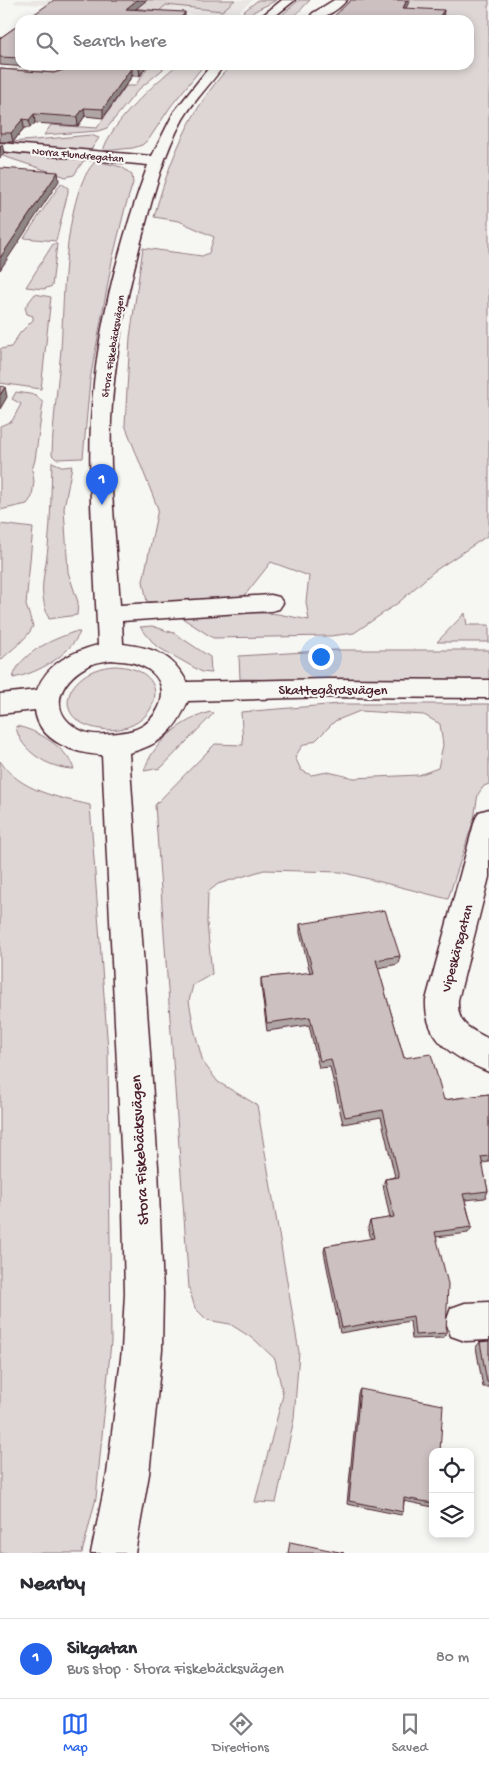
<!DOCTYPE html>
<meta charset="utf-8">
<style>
:root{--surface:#fff;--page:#f7f7f7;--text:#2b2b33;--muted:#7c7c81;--line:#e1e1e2;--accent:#2563eb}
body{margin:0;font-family:"Gochi Hand",sans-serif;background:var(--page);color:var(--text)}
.controls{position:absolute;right:15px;bottom:15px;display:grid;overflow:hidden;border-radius:10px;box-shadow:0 2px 8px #0003}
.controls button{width:45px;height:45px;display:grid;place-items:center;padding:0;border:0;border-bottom:1px solid var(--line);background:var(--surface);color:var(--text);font:25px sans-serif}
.you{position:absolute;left:320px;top:656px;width:18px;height:18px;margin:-12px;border:4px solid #fff;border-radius:50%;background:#1a73e8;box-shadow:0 0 0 8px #1a73e833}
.badge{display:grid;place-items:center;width:32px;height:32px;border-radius:50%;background:var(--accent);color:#fff;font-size:16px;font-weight:700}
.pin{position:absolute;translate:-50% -41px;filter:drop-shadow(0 1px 2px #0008)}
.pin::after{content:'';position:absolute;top:26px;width:18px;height:15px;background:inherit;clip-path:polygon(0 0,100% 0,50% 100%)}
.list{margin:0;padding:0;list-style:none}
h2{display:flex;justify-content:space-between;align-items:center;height:65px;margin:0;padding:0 20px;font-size:21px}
h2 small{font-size:16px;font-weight:400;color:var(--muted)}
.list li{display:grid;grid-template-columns:32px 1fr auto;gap:15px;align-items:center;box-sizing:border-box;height:80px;padding:0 20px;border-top:1px solid var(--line)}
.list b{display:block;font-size:19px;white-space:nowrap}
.list p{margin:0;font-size:16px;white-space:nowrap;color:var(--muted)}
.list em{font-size:16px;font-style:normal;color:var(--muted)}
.icon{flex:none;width:28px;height:28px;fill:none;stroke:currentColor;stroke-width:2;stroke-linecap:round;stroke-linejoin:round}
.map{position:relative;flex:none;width:489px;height:1553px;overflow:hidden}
.search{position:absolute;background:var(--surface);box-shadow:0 2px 8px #0003;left:15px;right:15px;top:15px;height:55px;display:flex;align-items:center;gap:12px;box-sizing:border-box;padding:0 18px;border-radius:15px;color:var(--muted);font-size:19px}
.sheet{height:145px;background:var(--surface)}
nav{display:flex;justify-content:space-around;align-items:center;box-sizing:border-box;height:70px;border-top:1px solid var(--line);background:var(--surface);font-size:14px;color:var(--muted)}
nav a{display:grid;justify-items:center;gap:2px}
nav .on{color:var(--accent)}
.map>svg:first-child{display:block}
.built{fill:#e9e6e3}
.green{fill:#ddd6d5;stroke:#947a80;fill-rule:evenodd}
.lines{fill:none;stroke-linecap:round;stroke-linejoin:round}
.minor-casing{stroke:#4a1f2b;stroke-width:3}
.minor{fill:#f6f6f2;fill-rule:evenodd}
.wall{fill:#afa6a5;stroke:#4a1f2b}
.shaded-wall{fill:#8f8786;stroke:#4a1f2b}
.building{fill:#ccc1c0;stroke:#4a1f2b}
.labels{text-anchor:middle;stroke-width:4.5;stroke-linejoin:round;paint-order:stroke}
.far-street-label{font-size:11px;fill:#4a1f2b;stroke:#f6f6f2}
.street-label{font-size:14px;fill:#4a1f2b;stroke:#f6f6f2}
.near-street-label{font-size:16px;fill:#4a1f2b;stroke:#f6f6f2}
</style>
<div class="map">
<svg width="489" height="1553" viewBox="0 0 489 1553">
<rect width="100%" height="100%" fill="#f6f6f2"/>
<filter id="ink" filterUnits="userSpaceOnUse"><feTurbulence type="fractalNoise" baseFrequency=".02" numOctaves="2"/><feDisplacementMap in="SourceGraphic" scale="10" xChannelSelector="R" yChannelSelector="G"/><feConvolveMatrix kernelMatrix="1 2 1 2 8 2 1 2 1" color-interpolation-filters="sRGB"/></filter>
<g filter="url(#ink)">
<path class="built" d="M16,0h237l-21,17h-3l-216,-14z"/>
<g class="green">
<path d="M135,0h100l-13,11 -56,-6 -7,6 -33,-4z"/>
<path d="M258,0h18c-7,5 -15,7 -21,11 -8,6 -12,9 -22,9z"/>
<path d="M299,0h11l-19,20h-15z"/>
<path d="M385,0h104v529l-2,7 -54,36 -35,31 -44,30 -24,3 -117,2 -34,-22 56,-5 43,3 31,6 -3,-18 3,-26 -38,-14 -30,38 -43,4 -51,-2 -4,-21 15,-72 -33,-84 5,-88 13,-89 59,8 7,-3 5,-16 -35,-16 -25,-4c15,-55 36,-109 77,-152h238v-25h2v-6l-2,-1v-13h-19l-1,-3 -9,-3 -63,-6z"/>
<path d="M149,65h19l-30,25 -31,38 -9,3 -54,4 7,-10 46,3 29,-42h9z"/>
<path d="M177,65h27l-33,41 -22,33 -7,6 -9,3 -30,3c7,-27 52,-68 74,-86z"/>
<path d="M91,135l8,3 -9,13 -90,-8z"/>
<path d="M0,152l84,8 -10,15 -8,2 -66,-22z"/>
<path d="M96,161l26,6 10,8 1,8 -8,25 -13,53 -22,119 -7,78 -27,1 -4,-4c1,-36 6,-71 9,-106 3,-44 2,-158 35,-188z"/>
<path d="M61,183l7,5v4l-12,49 -32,-3z"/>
<path d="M53,244h4l-5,42 -8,3 -18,-2z"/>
<path d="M35,294l16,3 -10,92 -41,-6v-34l11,-2 9,-14 13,-13v-4l-6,-2 -2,-7z"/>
<path d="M16,392l20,3 7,8 -8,57 -3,10 2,11 -2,16 -5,7 -27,6v-84l12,-5 9,-17 -9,-5z"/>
<path d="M52,462l12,5 8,-1 -8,42 4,64 10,30 -1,13 -28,4c-12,-30 -4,-42 -1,-72 3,-28 3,-57 4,-85z"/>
<path d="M0,524l33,4 -7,77 7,21c-6,14 -23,24 -33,35z"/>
<path d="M465,613l2,12h22v17h-52z"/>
<path d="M152,626l22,7 36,24 1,16 -9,-1 -46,-26 -16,-19z"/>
<path d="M74,632h6c-11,24 -42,41 -67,46 6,-25 39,-38 61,-46z"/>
<path d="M337,650h152v31l-37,2 -212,-4 -1,-23z"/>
<path d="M115,666c67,3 41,72 -15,63 -54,-9 -33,-61 15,-63z"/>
<path d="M340,704h149v80l-5,2 -6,8 -4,25 -26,80 -107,-27 -77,-2 -46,14 -10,8 -1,31 5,51 -19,11 -4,16 5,28 9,33 15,20 39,23 42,247 -5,67 -18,84 -21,-1 28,-107 -8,-36 -20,-19 -25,-16 -23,-4 -12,-12 -6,-20 -34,-483 60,-61 28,1 -2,-33zM360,711l64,4 16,9 3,21 -5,23 -19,7 -65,3 -26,-6 -17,3 -10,-5 -6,-13 7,-11 14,-6 19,-19z"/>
<path d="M210,712l4,1 -53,55 -17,3c9,-29 38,-51 66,-59z"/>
<path d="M16,726c22,4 51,22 58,43 -24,0 -55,-18 -58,-43z"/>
<path d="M0,761c20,30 57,36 90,44l18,245 3,292 -15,156 -14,55h-82z"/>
</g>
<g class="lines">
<g class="minor-casing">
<g id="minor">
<path d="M282,0h13l-25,20h-13z"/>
<path d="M334,0h13c-7,8 -22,20 -34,17l-2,-2 2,-2z"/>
<path d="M211,65h13c-13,19 -29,34 -41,54 -19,34 -29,73 -39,111 -17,62 -30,125 -33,190 -2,61 5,123 9,185l151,-10 8,2 4,6 -4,6 -8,2 -149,10 1,23c31,4 49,10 64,38l141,-3 161,1v18l-161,-1 -140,4c-13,31 -27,43 -59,52l29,414 5,126 -1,57 -13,124 -14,79h-44l16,-79 15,-124 3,-57 -3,-126 -20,-412c-27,-1 -64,-14 -67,-45l-35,4v-20l37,-4c10,-27 35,-38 61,-45 -3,-74 -10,-148 -7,-223 4,-87 27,-176 57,-257l-148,-14v-8l152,13 22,-44zM111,660c8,1 19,1 26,4 32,11 32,42 7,61 -11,7 -24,8 -37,9 -9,1 -21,0 -29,-5 -34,-20 -15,-53 14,-65 6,-2 13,-3 19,-4z"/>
<path d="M489,809v68l-31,123c-1,25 11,28 31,39v33c-34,-14 -65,-31 -63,-72l49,-180 4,-8z"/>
<path d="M489,1302v38l-24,1 -14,-5 -5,-14 5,-14 14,-5z"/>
</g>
</g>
<use href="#minor" class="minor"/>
</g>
<g class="wall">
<path d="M20,24v41h42l-8,4 -54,-4v-27z"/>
<path d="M78,65h69l-7,11h-8l-29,42 -18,-2 -7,10 -43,-3 -5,5h-6l-11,14h-13v-73l54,4z"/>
<path d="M300,924l100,32 -2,8 -20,4 26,90 40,42 45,-6v68l-7,1 6,28 -3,7 -20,2 7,27 -4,6 -32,4 10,96 -3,5 -31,1 -2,-18 -70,12 -16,-81 1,-6 46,-7 -3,-12 2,-6 20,-3 -7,-33 2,-6 10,-2 -14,-60 -38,7 -13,-57 -11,1 -10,-43 -42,6 -6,-45v-8l49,-5 -10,-40z"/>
<path d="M489,1341v46h-6l-7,-40 4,-5z"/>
<path d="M360,1389l73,63v55l-29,-6 -1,11 -2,3 -54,-11 11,-111z"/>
</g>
<g class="shaded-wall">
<path d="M137,0h10l-20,16 -1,-7z"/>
<path d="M407,0h3l-8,16 1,-8z"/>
<path d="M444,10l-1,8 -2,2h-4z"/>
<path d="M185,12v8h-5z"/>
<path d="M53,65h9l-8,4z"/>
<path d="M141,65h6l-7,11 -1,-8z"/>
<path d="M132,67v9l-29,42v-9z"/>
<path d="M84,108l1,8 -7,10 -1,-9z"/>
<path d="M34,114l1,9 -5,5 -1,-8z"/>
<path d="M23,119l1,9 -11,14 -2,-9z"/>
<path d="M2,144l2,9 -4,5v-11z"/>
<path d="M58,172l1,9 -59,89v-12z"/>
<path d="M5,387l2,10 -7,12v-14z"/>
</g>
<g class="building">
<path d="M54,0h83l-11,9 59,3 -5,8h-154z"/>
<path d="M351,0h56l-4,8 41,2 -7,10h-107z"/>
<path d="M20,24v34l-20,-1v-19z"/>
<path d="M78,65h63l-2,3 -7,-1 -29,42 -19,-1 -7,9 -43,-3 -5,6 -6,-1 -12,14h-11v-64l54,4z"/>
<path d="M0,168l58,4 -58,86z"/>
<path d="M0,386l5,1 -5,8z"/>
<path d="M385,910l15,46 -24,4 28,98 27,-4 13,46 45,-6v62l-8,1 7,34 -25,3 9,33 -37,5 13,52 -2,49 -31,2 -2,-19 -71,12 -17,-82 49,-8 -4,-17 24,-4 -9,-38 14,-2 -16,-67 -38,7 -14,-58 -11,2 -10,-44 -43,6 -6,-45 52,-6 -13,-48z"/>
<path d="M489,1341v41h-2l-7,-40z"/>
<path d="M360,1389l83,16 -3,47h-7v51l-29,-5 -1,14 -54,-11z"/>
<path d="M290,1542l54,11h-56z"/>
</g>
</g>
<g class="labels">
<g class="far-street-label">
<text transform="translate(78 154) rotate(5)" y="4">Norra Flundregatan</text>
<text transform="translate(112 346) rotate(-81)" y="4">Stora Fiskebäcksvägen</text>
</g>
<g class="street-label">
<text x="333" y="694">Skattegårdsvägen</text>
<text transform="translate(456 948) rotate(-75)" y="5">Vipeskärsgatan</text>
</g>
<g class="near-street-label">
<text transform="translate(138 1150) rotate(-93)" y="6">Stora Fiskebäcksvägen</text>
</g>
</g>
</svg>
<div class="controls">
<button><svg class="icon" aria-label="locate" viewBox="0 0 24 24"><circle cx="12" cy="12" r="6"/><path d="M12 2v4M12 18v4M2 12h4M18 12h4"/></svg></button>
<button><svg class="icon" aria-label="layers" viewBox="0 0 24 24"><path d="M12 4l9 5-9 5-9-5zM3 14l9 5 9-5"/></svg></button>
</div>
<div class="you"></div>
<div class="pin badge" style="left:102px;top:505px">1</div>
<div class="search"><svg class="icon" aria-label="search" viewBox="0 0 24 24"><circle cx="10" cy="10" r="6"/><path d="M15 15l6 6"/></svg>Search here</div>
</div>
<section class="sheet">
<h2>Nearby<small></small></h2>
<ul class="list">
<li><span class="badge">1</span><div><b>Sikgatan</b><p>Bus stop · Stora Fiskebäcksvägen</p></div><em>80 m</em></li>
</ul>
</section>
<nav>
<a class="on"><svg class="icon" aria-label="map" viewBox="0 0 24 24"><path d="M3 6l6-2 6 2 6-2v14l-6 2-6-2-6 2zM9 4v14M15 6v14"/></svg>Map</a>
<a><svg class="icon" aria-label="directions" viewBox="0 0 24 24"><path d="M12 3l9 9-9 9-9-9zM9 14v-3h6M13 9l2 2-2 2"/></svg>Directions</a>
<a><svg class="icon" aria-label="saved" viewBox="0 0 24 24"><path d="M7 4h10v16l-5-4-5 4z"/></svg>Saved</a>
</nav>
